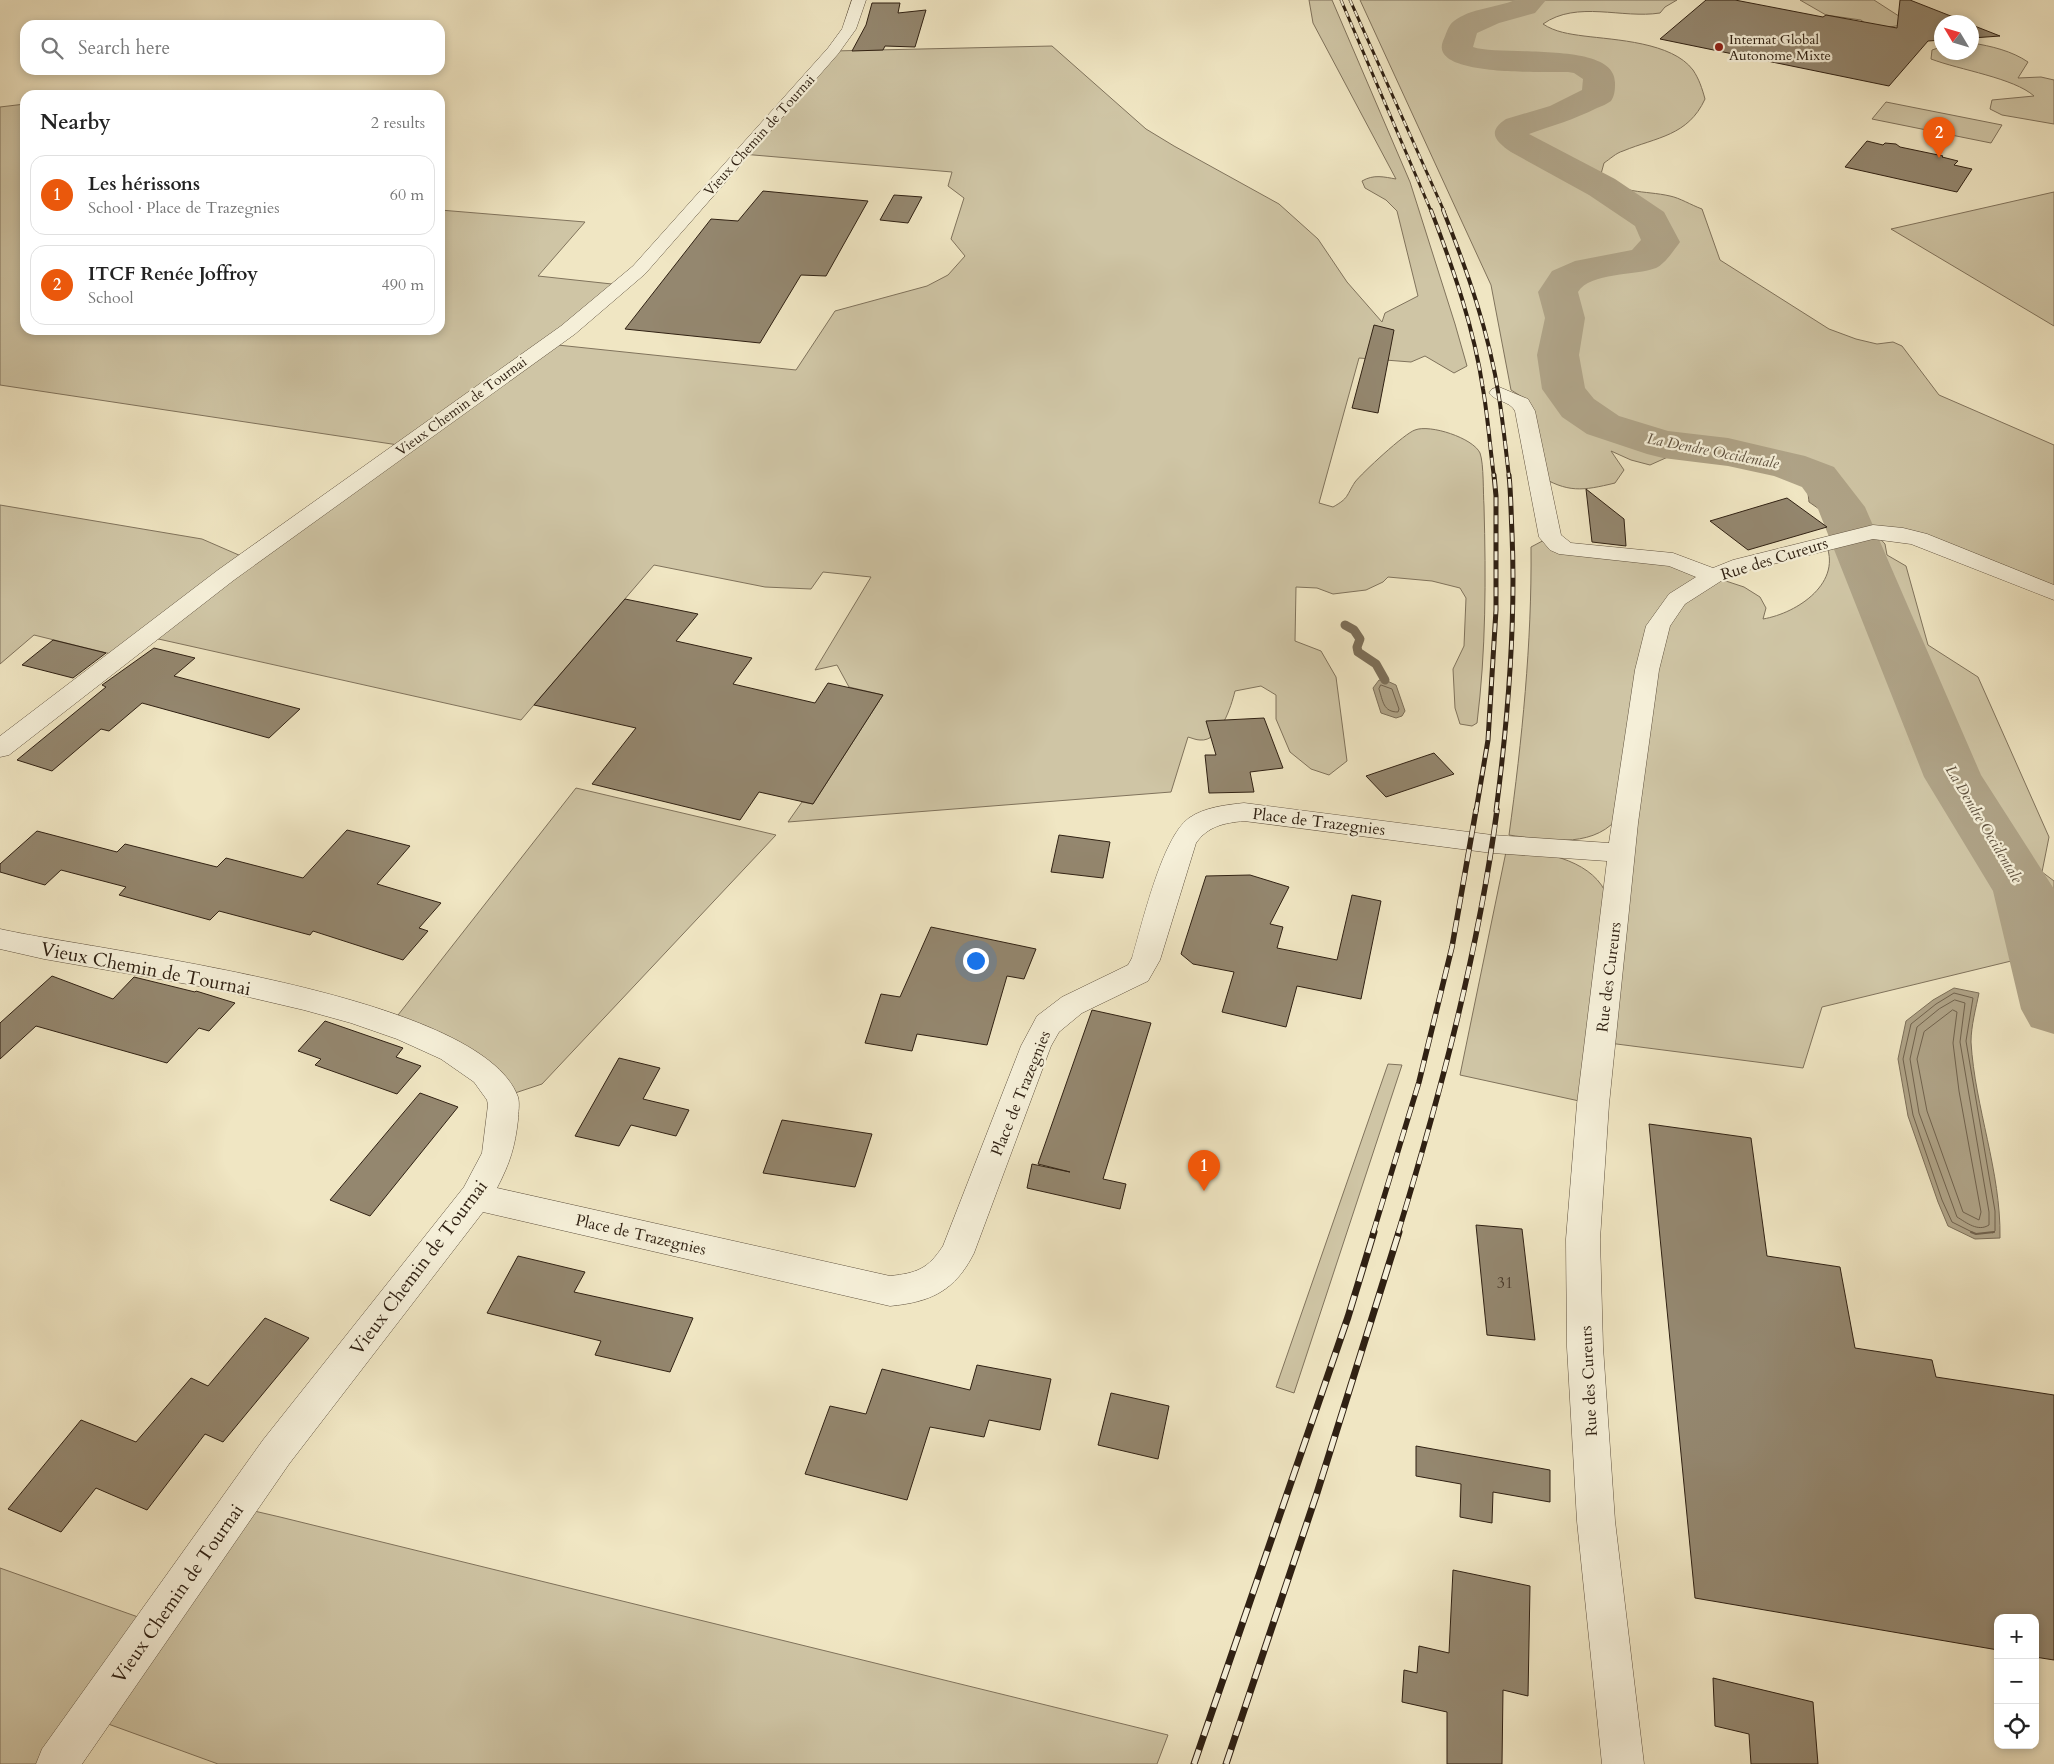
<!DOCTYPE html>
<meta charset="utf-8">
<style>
:root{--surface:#fff;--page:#f2f2f2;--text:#222;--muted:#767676;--line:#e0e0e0;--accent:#ea580c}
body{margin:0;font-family:Cardo,serif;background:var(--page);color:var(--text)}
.controls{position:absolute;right:15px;bottom:15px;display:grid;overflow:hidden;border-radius:10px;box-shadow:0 2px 8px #0003}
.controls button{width:45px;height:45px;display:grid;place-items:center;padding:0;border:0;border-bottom:1px solid var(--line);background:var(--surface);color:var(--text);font:25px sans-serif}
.compass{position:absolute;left:1934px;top:15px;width:45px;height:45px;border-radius:50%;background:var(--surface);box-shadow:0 2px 8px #0003;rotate:308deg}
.you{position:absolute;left:975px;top:960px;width:18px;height:18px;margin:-12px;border:4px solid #fff;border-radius:50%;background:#1a73e8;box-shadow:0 0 0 8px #1a73e833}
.badge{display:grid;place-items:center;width:32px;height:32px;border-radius:50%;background:var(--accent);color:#fff;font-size:16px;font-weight:700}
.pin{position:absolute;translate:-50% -41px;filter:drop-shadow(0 1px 2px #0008)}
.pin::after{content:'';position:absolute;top:26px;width:18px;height:15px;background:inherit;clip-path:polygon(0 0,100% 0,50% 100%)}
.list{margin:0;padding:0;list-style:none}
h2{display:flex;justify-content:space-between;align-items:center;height:65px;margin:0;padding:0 20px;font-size:21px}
h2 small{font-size:16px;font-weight:400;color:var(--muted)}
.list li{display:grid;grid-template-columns:32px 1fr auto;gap:15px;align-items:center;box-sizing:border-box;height:80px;margin:0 10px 10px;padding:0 10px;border:1px solid var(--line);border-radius:15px}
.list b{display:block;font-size:19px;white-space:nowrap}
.list p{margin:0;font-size:16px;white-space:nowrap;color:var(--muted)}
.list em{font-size:16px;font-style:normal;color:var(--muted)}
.icon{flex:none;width:28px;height:28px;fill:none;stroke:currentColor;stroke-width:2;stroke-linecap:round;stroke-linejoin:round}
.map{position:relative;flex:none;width:2054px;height:1764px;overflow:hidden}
.search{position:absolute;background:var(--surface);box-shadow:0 2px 8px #0003;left:20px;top:20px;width:425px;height:55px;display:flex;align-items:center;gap:12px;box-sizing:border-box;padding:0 18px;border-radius:15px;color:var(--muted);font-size:19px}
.panel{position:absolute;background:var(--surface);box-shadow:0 2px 8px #0003;left:20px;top:90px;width:425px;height:245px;border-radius:15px}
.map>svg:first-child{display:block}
.green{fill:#cfc5a5;stroke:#80735c}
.water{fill:#afa387;stroke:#7c6f59}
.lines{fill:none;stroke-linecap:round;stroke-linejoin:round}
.shore-far1{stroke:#70624d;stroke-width:1}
.shore{stroke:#70624d;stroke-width:2}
.stream{stroke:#7c6f59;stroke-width:9}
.river{fill:#afa387;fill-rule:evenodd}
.building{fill:#94876f;stroke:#302113}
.street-casing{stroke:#60523f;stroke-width:1}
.street{fill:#f5efd8;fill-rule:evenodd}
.rail-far4-casing{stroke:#302113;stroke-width:3}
.rail-far3-casing{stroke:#302113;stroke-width:4}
.rail-far2-casing{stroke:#302113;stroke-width:5}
.rail-far1-casing{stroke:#302113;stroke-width:5.5}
.rail-casing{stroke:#302113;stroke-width:7}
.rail-far4{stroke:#f5efd8;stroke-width:2;stroke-dasharray:6;stroke-linecap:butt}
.rail-far3{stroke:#f5efd8;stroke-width:2.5;stroke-dasharray:8;stroke-linecap:butt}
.rail-far2{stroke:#f5efd8;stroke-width:3;stroke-dasharray:9;stroke-linecap:butt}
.rail-far1{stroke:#f5efd8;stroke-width:4;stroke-dasharray:12;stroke-linecap:butt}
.rail{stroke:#f5efd8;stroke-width:5;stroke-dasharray:15;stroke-linecap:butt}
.poi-dot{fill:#8f2418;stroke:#f5efd8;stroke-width:2}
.labels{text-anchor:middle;stroke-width:4.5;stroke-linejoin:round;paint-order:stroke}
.far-poi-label{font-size:14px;fill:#302113;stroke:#f5efd8;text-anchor:start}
.far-street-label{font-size:14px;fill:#302113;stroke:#f5efd8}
.far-water-label{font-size:15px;font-style:italic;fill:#5c4e3c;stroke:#f5efd8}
.street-label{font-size:16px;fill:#302113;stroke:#f5efd8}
.near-number-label{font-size:16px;fill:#493a2a}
.near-street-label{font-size:19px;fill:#302113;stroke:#f5efd8}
</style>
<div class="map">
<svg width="2054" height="1764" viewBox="0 0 2054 1764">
<rect width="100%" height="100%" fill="#f0e6c3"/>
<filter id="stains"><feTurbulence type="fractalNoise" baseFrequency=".004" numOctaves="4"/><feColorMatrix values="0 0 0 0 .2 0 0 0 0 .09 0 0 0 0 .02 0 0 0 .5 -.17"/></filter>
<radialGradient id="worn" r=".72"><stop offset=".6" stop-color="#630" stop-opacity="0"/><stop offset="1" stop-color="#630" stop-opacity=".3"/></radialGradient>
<g class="green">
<path d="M1309,0h23l78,182 45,142 12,42 -13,7 -29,-17 -14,6 -52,-4 -40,145 14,4c16,-9 13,-11 22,-25 7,-9 50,-49 60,-52 15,-6 58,8 65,23 4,11 3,41 4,53 2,73 2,145 -7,217l-5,3 -12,-2 -5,-16 -2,-39 11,-23 2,-48 -6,-10 -28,-7 -44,-4 -5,5 -17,8 -33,4 -16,-6 -21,-1 -1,54 26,10 15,26 11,84 -18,14 -18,-6 -21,-17 -14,-33v-24l-15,-9 -26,5c-4,16 -15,51 -35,49 -4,0 -8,-2 -12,-3l-17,55 -383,30 14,-20 11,2 70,-109 -34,-8 -12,-22 -22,5 56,-93 -48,-5 -12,17 -46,-2 -111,-22 -133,155 -376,-84 -26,20 -85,-21 -34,29v-159l202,34 46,20 157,-113 -405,-61v-278l25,-3v226h415v-120l145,12 -47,54 83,9 -73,59 248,26 39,-59 92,-25 21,-11 17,-19 -14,-17 13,-41 -16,-12 4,-14 -210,-18 91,-103 219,-5 94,83 28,17 105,58 39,35 29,43 35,40 3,-9 33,-17 -21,-85 -11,-11 -21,-12 -3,-7c12,-7 22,-4 34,-2l-83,-156z"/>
<path d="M1360,0h317l-12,7 -5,6c-38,6 -83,-13 -117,11 12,8 26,10 41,12 31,4 88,6 109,34 6,9 9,18 12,29 -17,37 -48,38 -82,52 -7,2 -13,8 -19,12l-3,11c19,21 43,16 69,22 10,2 21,9 32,13l18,51 109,69 27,10 21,5 16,-2 9,4 37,49 115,50v142l-105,-37 -75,-18 11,12 2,11 19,11 22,79 50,32 71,160 -7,35 12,9v128l-14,-55 -218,53 -19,61 -202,-26 -8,62 -133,-29 47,-228c33,5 81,11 98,44l11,-71c-26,29 -73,20 -107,15 13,-95 23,-192 22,-288l19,-10 8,8 92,11 94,31 16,10 6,11 -3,11c35,-6 81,-37 62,-77l10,-2 31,-21 -20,-25 -20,-17 -36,-17 -30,-9 -78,-8 -3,9 -29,13 -19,-5 -20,-9 13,19 -9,13c-33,8 -47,10 -77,-8l-11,-75 -16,-10 -20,-105z"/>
<path d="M1800,0h74l31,20 -2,5 -21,3 -16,-4 -5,-4 -35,-5z"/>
<path d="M1972,43c19,3 40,8 56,19l-10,16 23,-1 13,3v44l-52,-9 -12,-6 2,-9 42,-4c-20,-18 -74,-26 -103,-37l1,-9 9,-3 1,5h30z"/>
<path d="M1886,102l116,23 -11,18 -119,-24z"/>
<path d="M2054,192v134l-163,-97z"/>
<path d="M576,788l200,47 -234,249 -39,13 -112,-73z"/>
<path d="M1388,1064l14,1 -108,328 -18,-6z"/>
<path d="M237,1507l43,10 888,218 -11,29h-939l-129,-47 -32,47h-57v-196l155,55z"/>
</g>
<g class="water">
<path d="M1681,443c79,7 150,10 192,89l-28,6 -10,-18 -26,-18c-1,-7 -1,-17 -6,-22 -21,-23 -94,-27 -124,-28z"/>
<path d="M1379,680h6l11,5 9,26 -3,5 -6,2 -15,-5 -8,-25z"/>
<path d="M1954,988l25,5c-3,15 -8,33 -8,49 4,66 30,129 29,196l-25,1 -27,-13 -10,-24 -30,-86 -10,-57 8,-38 27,-21z"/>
</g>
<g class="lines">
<g class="shore-far1">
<path d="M1820,488l18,14 1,5h-3l-16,-11z"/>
<path d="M1846,530l-8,-13 -24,-18 -6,-21 2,-2c23,7 42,30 54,50"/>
<path d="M1381,685l11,4 7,20 -1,3c-15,0 -15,-11 -19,-23z"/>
<path d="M1955,1000l10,3 -5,39 29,170v13c-11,7 -22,-2 -32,-8l-38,-104 -9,-54 7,-32 22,-18z"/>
<path d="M1953,1010l4,2 -4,31 6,48 22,121 -2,8 -16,-8 -36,-101 -10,-52 7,-27z"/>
<path d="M1974,1233l-22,-11 -10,-22 -29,-85 -10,-56 8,-35 25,-20 18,-11 19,5 -7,43 29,170v20l-2,2"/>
</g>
<path class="shore" d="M1971,1232l5,2 18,-2"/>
<path class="stream" d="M1345,625l9,5 6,9 -3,8 1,5 18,12 9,16"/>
<path class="river" d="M1515,0h31l-11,13 -36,10 -22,10 -4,14c28,10 143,-7 142,36 0,6 0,12 -4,18 -4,3 -9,5 -14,7 -24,12 -43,17 -68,26l86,45 49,33 16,30c-6,8 -15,22 -24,26 -20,8 -66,4 -78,24l7,26 -6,37 6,33 9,11 25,17 49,15 60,7 77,18 29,11 31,40 116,268 73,114v145l-23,-7 -10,-18 -28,-118 -69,-114 -106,-268 -16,-22 -28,-11 -46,-10 -65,-8 -16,-4 -60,-20 -25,-17 -20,-28 -5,-34 8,-37 -7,-26 14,-21 23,-10 57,-11 9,-10 -6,-14 -46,-31 -78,-43c-15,-10 -25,-20 -5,-33l44,-13 32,-16 1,-11 -9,-6 -6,-1c-18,-1 -140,6 -125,-31 3,-6 5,-16 11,-20 17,-13 42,-13 61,-21z"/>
</g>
<g class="building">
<path d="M1706,0h29l88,17 3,-2 71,13 3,-28h10l56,22h-24v18l-14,1 -39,45 -229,-47z"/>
<path d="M872,3h28l-2,10 28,-3 -11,37 -30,-1 -2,4 -31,1 14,-26z"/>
<path d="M1972,25l28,11 -28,2z"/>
<path d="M1867,141l16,4 2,-2 11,1 4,3 43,9 -1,1 16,4 -4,4 18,4 -15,23 -112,-25z"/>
<path d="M763,191l105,10 -42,75 -25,-1 -41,68 -135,-14 86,-110 27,2z"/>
<path d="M894,195l28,2 -14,26 -28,-3z"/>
<path d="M1374,325l20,5 -16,83 -26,-5z"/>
<path d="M1586,489l38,30 2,27 -34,-4z"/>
<path d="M1787,498l40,29 -79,23 -38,-29z"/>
<path d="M625,599l73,15 -22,27 76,17 -19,26 82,19 13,-20 55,12 -70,109 -54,-12 -19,28 -148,-36 44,-56 -102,-23z"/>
<path d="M53,640l53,13 -33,25 -51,-13z"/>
<path d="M154,648l41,10 -21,18 126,33 -31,29 -127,-35 -33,28 -8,-2 -49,42 -35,-11 89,-73 -4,-2z"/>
<path d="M1264,718l19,50 -33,4 4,20 -45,1 -4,-38h11l-10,-34z"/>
<path d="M1434,753l20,21 -68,23 -20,-21z"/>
<path d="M347,830l63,16 -33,38 64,19 -22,25 9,3 -25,29 -90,-29 -3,4 -91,-24 -9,9 -91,-25 7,-8 -65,-17 -16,15 -45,-13v-8l37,-33 80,21 8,-8 92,23 9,-9 77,20z"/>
<path d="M1059,835l51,7 -7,36 -52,-6z"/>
<path d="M1250,875l39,12 -19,37 13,3 -6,21 60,12 15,-65 29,6 -20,98 -64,-13 -11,41 -64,-15 12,-40 -41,-8 -12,-10 25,-78z"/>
<path d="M931,927l105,22 -12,30 -17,-3 -20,69 -70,-11 -5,17 -47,-8 16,-49 19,3z"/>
<path d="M52,976l61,23 21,-22 61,15 1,-1 39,12 -26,28 -10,-3 -32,35 -131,-37 -36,33v-36z"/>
<path d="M1092,1010l59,13 -48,156 23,5 -6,25 -93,-21 5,-24 38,8 -32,-8z"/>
<path d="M325,1021l78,27 -7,9 25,9 -24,28 -82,-29 6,-6 -23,-8z"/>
<path d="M619,1058l41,10 -17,31 46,11 -13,26 -45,-11 -12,21 -44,-10z"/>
<path d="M420,1093l38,14 -88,109 -40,-16z"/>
<path d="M782,1120l90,14 -17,53 -92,-14z"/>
<path d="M1649,1124l102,14 16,118 73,11 15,81 77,12 4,17 118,18v265l-19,-3v-39h-37v32l-303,-52z"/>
<path d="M1476,1225l46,4 13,111 -48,-5z"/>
<path d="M518,1256l67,16 -11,20 119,26 -23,54 -75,-17 6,-14 -114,-28z"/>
<path d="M265,1318l44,20 -86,104 -18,-8 -58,76 -51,-22 -35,44 -53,-23 73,-89 55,22 55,-64 17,8z"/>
<path d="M977,1365l74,14 -11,51 -51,-10 -5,17 -54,-10 -23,73 -102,-26 25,-68 36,8 16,-45 88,21z"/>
<path d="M1111,1393l58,13 -11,53 -60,-14z"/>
<path d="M1416,1446l134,24v32l-57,-10 -1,31 -32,-6 1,-33 -45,-8z"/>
<path d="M1453,1570l77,16 -2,110 -25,-6 -1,74h-55v-52l-45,-10 2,-32 13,3 2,-27 30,7z"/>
<path d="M1713,1678l100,24 5,62h-67l-2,-30 -34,-8z"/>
</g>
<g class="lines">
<g class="street-casing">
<g id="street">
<path d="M852,0h14l-10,29 -18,25 -193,220 -70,60 -341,246 -225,175 -9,2v-21l218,-166 343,-244 72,-60 195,-218 14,-19z"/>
<path d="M1499,387l29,12 7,12 26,124 10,8 102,10 40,15 20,-8 140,-35 30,3 24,6 127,51v15l-143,-56 -38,-5 -124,31 -28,11 -36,23 -15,22 -11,44 -21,153 -29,281 -9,135 3,108 12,174 29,243h-42l-25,-243 -10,-174 -1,-108 11,-135 30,-243 -115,-8 -248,-32c-20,2 -36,5 -48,22l-36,117 -12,21 -66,32 -23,19 -8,14 -77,207c-19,38 -43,49 -84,53l-407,-94 -194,252 -207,300h-46l6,-15 221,-309 201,-253 18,-34 6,-48 -1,-5 -13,-18 -33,-23 -44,-20 -46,-16 -47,-13 -94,-22 -166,-29 -44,-10v-20c102,23 481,64 518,168 2,7 0,16 0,23 -3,27 -8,43 -21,68l393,88c27,-3 38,-7 53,-30l78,-200 16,-30 25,-19 66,-32 4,-7c10,-33 30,-121 57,-140 16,-11 37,-13 55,-15l248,32 117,8 26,-173 11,-44 23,-32 27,-17 -27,-11 -110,-12 -9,-4 -11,-13 -24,-126c-5,-10 -19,-9 -26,-18l3,-4z"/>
</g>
</g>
<use href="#street" class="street"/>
<g class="rail-far4-casing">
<g id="rail-far4">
<path d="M1341,0l90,211"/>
<path d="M1350,0l94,211"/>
</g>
</g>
<g class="rail-far3-casing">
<g id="rail-far3">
<path d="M1431,210c22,58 43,118 52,179 5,29 7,59 11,88"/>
<path d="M1443,210c24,60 46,122 56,187 4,26 7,53 10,80"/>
</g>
</g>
<g class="rail-far2-casing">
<g id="rail-far2">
<path d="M1476,811l12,-71 8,-130v-114l-2,-21"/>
<path d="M1496,811c12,-92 20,-185 16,-278 -1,-19 -1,-39 -3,-58"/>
</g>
</g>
<g class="rail-far1-casing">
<g id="rail-far1">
<path d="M1373,1233l46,-151 33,-135 24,-137"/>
<path d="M1398,1233c42,-138 80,-279 99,-423"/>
</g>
</g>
<g class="rail-casing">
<g id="rail">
<path d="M1194,1764l154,-447 26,-85"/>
<path d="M1226,1764l91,-271 82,-261"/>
</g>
</g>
<use href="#rail-far4" class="rail-far4"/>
<use href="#rail-far3" class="rail-far3"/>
<use href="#rail-far2" class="rail-far2"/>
<use href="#rail-far1" class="rail-far1"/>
<use href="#rail" class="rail"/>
</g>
<circle class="poi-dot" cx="1719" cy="47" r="5"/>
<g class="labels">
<g class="far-poi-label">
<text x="1729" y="44">Internat Global<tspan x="1729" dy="16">Autonome Mixte</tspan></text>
</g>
<g class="far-street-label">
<text transform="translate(759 135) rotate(-48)" y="5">Vieux Chemin de Tournai</text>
<text transform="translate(461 406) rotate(-36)" y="5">Vieux Chemin de Tournai</text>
</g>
<g class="far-water-label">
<text transform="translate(1713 451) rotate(11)" y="5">La Dendre Occidentale</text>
<text transform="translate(1984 824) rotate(59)" y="5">La Dendre Occidentale</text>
</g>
<g class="street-label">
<text transform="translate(1774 558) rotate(-17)" y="6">Rue des Cureurs</text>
<text transform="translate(1319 821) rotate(7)" y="6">Place de Trazegnies</text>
<text transform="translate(1608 977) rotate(-83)" y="6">Rue des Cureurs</text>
<text transform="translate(1020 1093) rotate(-68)" y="6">Place de Trazegnies</text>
<text transform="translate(641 1234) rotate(13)" y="6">Place de Trazegnies</text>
<text transform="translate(1588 1381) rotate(-93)" y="6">Rue des Cureurs</text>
</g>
<g class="near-number-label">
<text x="1505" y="1288">31</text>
</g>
<g class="near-street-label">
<text transform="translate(146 968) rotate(11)" y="7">Vieux Chemin de Tournai</text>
<text transform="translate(418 1267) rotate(-53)" y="7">Vieux Chemin de Tournai</text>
<text transform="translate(177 1593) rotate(-55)" y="7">Vieux Chemin de Tournai</text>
</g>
</g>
<rect width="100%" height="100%" filter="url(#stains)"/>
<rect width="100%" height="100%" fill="url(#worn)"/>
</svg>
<div class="controls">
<button>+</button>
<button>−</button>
<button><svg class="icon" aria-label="locate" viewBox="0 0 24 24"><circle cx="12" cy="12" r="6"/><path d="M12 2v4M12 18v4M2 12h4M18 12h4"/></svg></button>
</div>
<svg class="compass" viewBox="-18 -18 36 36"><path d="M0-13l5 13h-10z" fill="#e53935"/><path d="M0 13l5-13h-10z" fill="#767676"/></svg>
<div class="you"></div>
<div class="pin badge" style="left:1204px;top:1191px">1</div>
<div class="pin badge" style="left:1939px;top:158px">2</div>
<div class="search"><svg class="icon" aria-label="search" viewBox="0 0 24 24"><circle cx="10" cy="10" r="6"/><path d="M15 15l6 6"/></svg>Search here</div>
<section class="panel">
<h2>Nearby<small>2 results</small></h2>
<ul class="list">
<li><span class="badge">1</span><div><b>Les hérissons</b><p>School · Place de Trazegnies</p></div><em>60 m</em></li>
<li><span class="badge">2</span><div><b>ITCF Renée Joffroy</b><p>School</p></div><em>490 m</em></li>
</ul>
</section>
</div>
